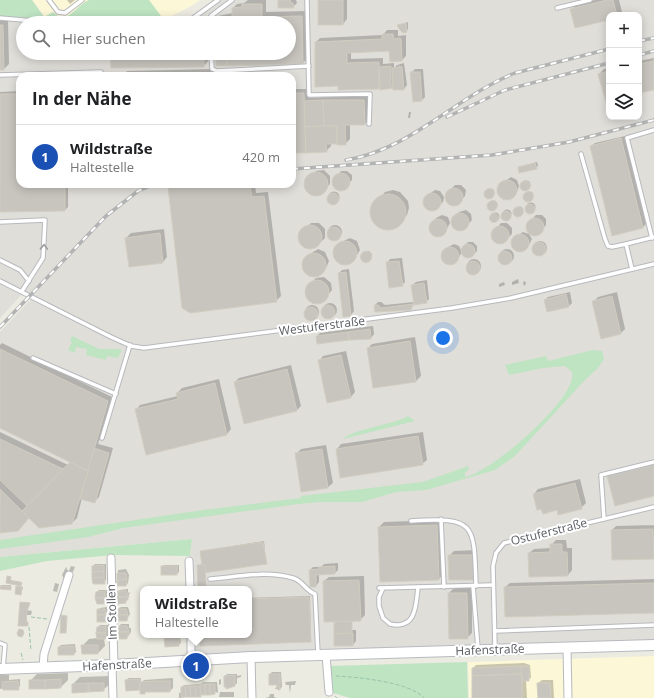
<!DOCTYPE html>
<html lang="de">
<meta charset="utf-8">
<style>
:root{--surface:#fff;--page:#f6f6f6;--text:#202124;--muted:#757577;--line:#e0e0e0;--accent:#ea580c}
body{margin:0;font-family:"Open Sans",sans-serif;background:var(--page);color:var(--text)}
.controls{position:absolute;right:12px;top:12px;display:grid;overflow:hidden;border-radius:8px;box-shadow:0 2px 10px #0003}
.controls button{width:36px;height:36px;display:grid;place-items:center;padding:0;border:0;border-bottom:1px solid var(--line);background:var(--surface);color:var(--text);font:20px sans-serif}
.you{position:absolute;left:443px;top:338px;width:14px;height:14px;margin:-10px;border:3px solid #fff;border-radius:50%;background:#1a73e8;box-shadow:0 0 0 6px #1a73e833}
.badge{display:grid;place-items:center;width:26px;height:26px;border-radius:50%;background:var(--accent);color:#fff;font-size:13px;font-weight:700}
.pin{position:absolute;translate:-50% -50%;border:2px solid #fff;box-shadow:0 1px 4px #0006}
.popup{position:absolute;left:140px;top:586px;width:112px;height:52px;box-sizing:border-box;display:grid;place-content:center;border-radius:8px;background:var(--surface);filter:drop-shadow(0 1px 3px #0005);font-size:13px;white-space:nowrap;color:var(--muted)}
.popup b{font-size:15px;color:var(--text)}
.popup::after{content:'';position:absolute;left:50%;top:100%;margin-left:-8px;border:8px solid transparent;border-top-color:var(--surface)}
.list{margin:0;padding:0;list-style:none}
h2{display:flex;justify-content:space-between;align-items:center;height:52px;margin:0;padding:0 16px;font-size:17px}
h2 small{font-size:13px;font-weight:400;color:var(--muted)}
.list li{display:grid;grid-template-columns:26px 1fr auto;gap:12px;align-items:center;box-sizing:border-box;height:64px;padding:0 16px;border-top:1px solid var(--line)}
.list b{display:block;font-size:15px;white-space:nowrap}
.list p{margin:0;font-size:13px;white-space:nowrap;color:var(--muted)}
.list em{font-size:13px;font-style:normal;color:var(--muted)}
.icon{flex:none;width:22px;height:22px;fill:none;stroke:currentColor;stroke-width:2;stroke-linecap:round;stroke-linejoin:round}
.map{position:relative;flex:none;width:654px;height:698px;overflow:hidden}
.search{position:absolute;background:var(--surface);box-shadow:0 2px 10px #0003;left:16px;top:16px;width:280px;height:44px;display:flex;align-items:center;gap:10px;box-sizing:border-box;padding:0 14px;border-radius:22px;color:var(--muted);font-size:15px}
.panel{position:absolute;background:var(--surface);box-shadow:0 2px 10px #0003;left:16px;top:72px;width:280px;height:116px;border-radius:12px}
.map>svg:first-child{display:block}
.commercial{fill:#fcf7d7}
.industrial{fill:#e0ded9;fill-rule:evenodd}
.green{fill:#bee4c2}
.shadow{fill:#0003}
.building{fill:#c8c5bf;stroke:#d1cdc0}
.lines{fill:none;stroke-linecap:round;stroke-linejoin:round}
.lane-casing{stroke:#b7b9be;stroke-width:5.5}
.street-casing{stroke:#b7b9be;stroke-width:9}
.secondary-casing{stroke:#b7bac0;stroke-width:12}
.path{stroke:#98c4a9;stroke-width:1;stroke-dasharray:4 2;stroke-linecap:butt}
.lane{stroke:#fff;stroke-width:3.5}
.street{stroke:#fff;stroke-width:7}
.secondary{stroke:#fff;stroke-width:10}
.rail-casing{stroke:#b2b3b3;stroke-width:3.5}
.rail{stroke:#fff;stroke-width:2;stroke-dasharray:6;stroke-linecap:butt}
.oneway{stroke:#9c9ea1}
.labels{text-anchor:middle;stroke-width:4;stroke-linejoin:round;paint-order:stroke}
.street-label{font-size:12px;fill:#5a5d62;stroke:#fff}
</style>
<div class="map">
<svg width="654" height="698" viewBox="0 0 654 698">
<rect width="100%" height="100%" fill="#ecebe1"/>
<g class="commercial">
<path d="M32,0h168l-7,5 -29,15 -41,1 -78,-4z"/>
<path d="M654,656v42h-185l-1,-36z"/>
</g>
<g class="industrial">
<path d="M213,0h441v642l-462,18 -1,-25h58v-46h-59v-33l2,-17 -192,18v-225l34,-36 -34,-17v-260l50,4h-27v30h266v-30h-113l11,-4zM609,15h30v102h-30zM20,76h272v108h-272z"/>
<path d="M0,283l23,10 -23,25z"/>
</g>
<g class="green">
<path d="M0,0h32l12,17 9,-5c14,15 23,-7 36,-12 8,0 49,0 60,0l15,20 -41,1 -123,-4z"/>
<path d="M72,336l27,13h19l4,1 -4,8 -11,-2 -1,4 -20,-5 1,-6 -11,-2 -1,6 -7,-3 4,-8 -2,-1z"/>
<path d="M593,350l9,1 2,8 -6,9 -14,13 -69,75 -20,14 -69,20 -30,2 -34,10h-42l-21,2 -176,24 -35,9 -88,12v-9l203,-30 98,-12v-2l122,-14 45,-16 1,3 -4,4v4c24,-3 114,-80 107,-105l-7,-6 -22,2 -34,7 -4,-10 41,-9 2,5z"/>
<path d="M408,416l7,5 -72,18c10,-10 50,-14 65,-23z"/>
<path d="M192,539l-2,17 -76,-1 -67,6 -47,10v-14z"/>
<path d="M467,662l1,36h-118l-20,-6 -2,-26z"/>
</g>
<g class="shadow">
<path d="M67,0h8l-5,4z"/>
<path d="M248,0h18v12l40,-1 2,47 -5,5 -76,2 -10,-12h72v-30h-73v-5l2,-2 15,-3v-5l4,-4 7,-1z"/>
<path d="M279,0h17l1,3 -4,4z"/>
<path d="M319,0h28v19l-4,5z"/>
<path d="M595,0h24l3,12 -4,3h-9v4l-38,-9 5,-5z"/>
<path d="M0,21h8l1,43 -5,5h-4z"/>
<path d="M408,22v7l-2,2 -7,-6z"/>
<path d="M387,30h11v6l8,-1v21l-4,4 -12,-10 -39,2v7l32,-1v6l11,-1v5l3,-3 7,-2 3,22 -3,4 -23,-2 -2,1 -40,1v-4l-23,-43 4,-4 63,-3z"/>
<path d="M111,53h97v8l-4,5z"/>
<path d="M654,58v31l-15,4v-32z"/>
<path d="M609,68v32l-10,-26 5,-5z"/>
<path d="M215,69v7h-92l4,-5z"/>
<path d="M415,69h8l2,28 -3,3 -8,1 -3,-28z"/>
<path d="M255,74v2h-23l1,-1z"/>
<path d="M292,89h16l1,9 60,-3v24l-4,5h-15v15l-5,5 -14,-1v3l-5,5 -34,1z"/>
<path d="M20,91v93h48v23l-3,3 -65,1v-119z"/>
<path d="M409,112h2l-1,6h-2z"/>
<path d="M625,136l21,88 -3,3 -30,7 -22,-88 4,-3z"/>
<path d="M537,162l1,4 -2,2 -17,-1z"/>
<path d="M324,170l6,6v8l-9,10h-9l-5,-5 -1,-9 10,-9z"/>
<path d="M341,171h6l5,4v5l-8,9 -6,1 -4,-4 -1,-6z"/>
<path d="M511,177l6,3 2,6 -2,6 -10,6 -6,-2 -3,-6 3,-6z"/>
<circle cx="526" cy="185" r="4.5"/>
<path d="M172,184h83l1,9 12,-1 13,104 -5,5 -107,-113z"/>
<path d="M455,185h6l5,5 -1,6 -8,9h-6l-5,-5v-6z"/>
<circle cx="490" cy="193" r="4.5"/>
<path d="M393,190l7,2 8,9 1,7 -2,7 -14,13 -13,-1 -8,-8 -1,-11 14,-16z"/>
<path d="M435,190l5,1 4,6 -1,5 -9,8h-6l-4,-6 1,-7z"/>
<circle cx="334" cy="197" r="5.5"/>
<circle cx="529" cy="196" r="4.5"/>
<circle cx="493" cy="205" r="4.5"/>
<circle cx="531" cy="207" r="4.5"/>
<circle cx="519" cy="211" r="4.5"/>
<circle cx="507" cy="214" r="4.5"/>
<path d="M466,210l5,4 1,6 -8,9 -7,1 -4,-3 -1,-7 7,-8z"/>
<circle cx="495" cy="217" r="4.5"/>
<path d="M442,215l6,2 2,6 -6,11 -7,2 -5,-4 -2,-5 6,-9z"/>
<path d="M536,215h6l4,4v6l-8,9h-6l-4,-4 -1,-6z"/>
<path d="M311,223h8l6,6v9l-9,9 -10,1 -6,-5v-10z"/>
<path d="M501,223h6l5,5v6l-8,8h-6l-5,-4v-6z"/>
<circle cx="335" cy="232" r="7"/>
<path d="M164,229l3,28 -4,5 -37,-24 5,-5z"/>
<path d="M523,232l6,2 3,5 -3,6 -9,6 -6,-2 -2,-6 2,-5z"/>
<path d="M350,238l7,3 3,9 -6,10 -9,4 -7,-2 -4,-8 7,-12z"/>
<circle cx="540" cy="248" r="7"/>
<path d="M468,242h5l4,4v5l-6,6h-5l-4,-5 -6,10 -6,2 -6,-2 -3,-6 7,-9 6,-3 5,2 2,4z"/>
<circle cx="507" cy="256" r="7"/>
<path d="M318,249l7,3 4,9 -3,7 -12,8 -8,-3 -3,-8 2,-8z"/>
<circle cx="367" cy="256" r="5"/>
<path d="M402,258l3,24 -3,3 -15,-22 3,-4z"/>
<circle cx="474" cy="266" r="7"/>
<path d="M349,269l5,42 -3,4h-7l-5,-42 3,-3z"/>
<path d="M324,277l7,6 1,7 -9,11 -9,1 -7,-5 -1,-9 10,-10z"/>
<path d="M518,279l1,4 -7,2v-3z"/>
<path d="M427,280l2,19 -3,3 -12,2 -3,5 -36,2v-6l3,-3h3l4,3 29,-3 -2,-17 4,-3z"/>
<path d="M525,281l1,3 -2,2 -1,-4z"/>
<path d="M504,282l1,3 -6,2v-3z"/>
<path d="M570,292l2,11 -3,3 -24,-6 3,-3z"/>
<path d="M617,292l8,37 -5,5 -26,-33 4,-4z"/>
<circle cx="330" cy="310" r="7"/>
<circle cx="312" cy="312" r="7"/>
<path d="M373,326l1,8 -3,4 -20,2 -34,-4 3,-3z"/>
<path d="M415,337l6,39 -5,5 -43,6 -5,-39 4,-4z"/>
<path d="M2,343l110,54 -14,47 15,4 -14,49 -5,5 -12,-4 -5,20 -5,5 -42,-6 -30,15v-100l68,33 4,-3 -72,-35v-82z"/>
<path d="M346,351l9,41 -4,5 -32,-36 4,-5z"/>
<path d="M291,365l10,41 -4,4 -62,-28 4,-4z"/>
<path d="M219,379l12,50 -4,5 -91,-24 4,-5 38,-9 -1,-3 5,-5z"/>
<path d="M423,432l4,28 -5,4 -85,-15 4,-5z"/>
<path d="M326,445l7,38 -5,4 -32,-33 5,-5z"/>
<path d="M654,462v33l-45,-18 4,-5z"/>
<path d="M580,479l6,24 -5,5 -39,-1 -8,-13 4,-5z"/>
<path d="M441,520l2,54 -4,5 -58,2 -2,-54 5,-5z"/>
<path d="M654,522v35l-42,2v-29l4,-4 38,-1z"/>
<path d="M556,540h10l1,8h5v22l-4,5 -39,-22 5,-4 17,-1v-3z"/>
<path d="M264,541l2,22 -61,9 1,17h-7l-1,-24 5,-1 -1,-13z"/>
<path d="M477,550l1,24 -4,5 -25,-23 5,-5z"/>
<path d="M338,563v7l-3,3 -16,1v8l-3,4 -6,-16 3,-3h8l3,-3z"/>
<path d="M95,564h11v16l-2,3 -11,-17z"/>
<path d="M164,565h15v7l-2,2 -15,-7z"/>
<path d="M71,566l4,1 -2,5 -4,-1z"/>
<path d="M66,567l2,4 -4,8 -2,-4z"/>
<path d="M126,569l3,6 -1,8 -2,2h-8v-15z"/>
<path d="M8,576h3l-1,4 12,2 -3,4 4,1 -2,7 -5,-7 3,-2 -12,-3z"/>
<path d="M364,576l1,39 -5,5h-8v10h4v11l-3,4h-18v-22l2,-2 -13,-40 5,-4z"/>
<path d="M654,579v33l-149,-25 5,-4z"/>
<path d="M55,583l4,1 -2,8 -4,-1z"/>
<path d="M1,585h10v3l-10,-2z"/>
<path d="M454,588h18v45l-5,5 -18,-45z"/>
<path d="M128,589v4l2,-1 -4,10 -8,-10 2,-2z"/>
<path d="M99,590h8v11l-2,2 -8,-11z"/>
<path d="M310,596l1,45 -110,-6h48v-37z"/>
<path d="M21,602l9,1 -3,7 5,1 -1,4h-4v10h-8z"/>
<path d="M107,607v12l-2,2 -7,-11 2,-2z"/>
<path d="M121,607h7l2,7 -4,6 -8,-11z"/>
<path d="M121,624h8v4h2v4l-4,6 -8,-12z"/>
<path d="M100,625h8v11l-4,2 1,8 -7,7 -16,-7 7,-7 9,-1v-11z"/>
<path d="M167,636h13l1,7 -3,2 -13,-7z"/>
<path d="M75,644l1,8 -2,2 -15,-7 2,-2z"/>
<path d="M524,663l6,2 1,13 -5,2 1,18h-54v-30l3,-3z"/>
<path d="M272,672h9l1,15 -2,2h-5l3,-5 -8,-10z"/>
<path d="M68,673v7l-7,7 -31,-6 7,-7z"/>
<path d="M227,674h10v2l4,-1v2l-4,1v5l-2,2 -10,-9z"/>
<path d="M0,675h9v5l11,-1v7l-2,3 -14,-1 -4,1z"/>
<path d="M110,676l1,7 -8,7 -30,-6 7,-7z"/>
<path d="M129,678h12v5l3,-3 29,-2v10l-3,3 -29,-3 -15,-8z"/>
<path d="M221,679v5l-2,1v-5z"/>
<path d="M542,680h11l1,18h-15l-1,-15z"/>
<path d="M296,681l-1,4h-4l-1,8 -1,-8h-3l-1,-3z"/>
<path d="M203,682h14l1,11 -2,-1 -37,6v-5l3,-1v-5l2,-2 17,-1z"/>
<path d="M220,692h14v5h-15z"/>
<path d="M274,694v3l3,1h-12l4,-1 1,-3z"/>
</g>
<g class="building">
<path d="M278,0h12l1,3h2l1,5h-16z"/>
<rect x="318" y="0" width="25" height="25"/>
<path d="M607,0h6l4,15h-8v5l-34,8 -5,-19z"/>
<path d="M242,4h20v13l40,-1 1,48 -76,2v-13h62v-30h-66v-5l9,-1v-9l10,-1z"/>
<rect x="215" y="18" width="8" height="5"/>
<path d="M406,23l1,9 -4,1 -3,-3 -3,-5z"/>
<path d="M0,25h3l1,45h-4z"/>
<path d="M382,34h11l1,5 5,-1 2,1 1,22 -12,1 -1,-11 -42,2v10l32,-1v27l-41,1v-4l-23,1v-45l67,-3z"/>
<path d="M110,53h94v14l-93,1z"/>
<rect x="216" y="53" width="11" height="13"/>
<path d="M654,59v31l-15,3v-29l15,-3z"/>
<path d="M391,66v20h2v2l-13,2 -1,-23z"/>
<path d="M399,66l3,1 2,23h-11l-1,-22 7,-1z"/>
<path d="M609,71v30l-3,1 -8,-28z"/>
<path d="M410,72h10l2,29 -9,1z"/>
<path d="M210,74v2h-88v-1z"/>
<path d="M292,93h12l2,60h-12z"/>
<path d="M0,94h20v90h45v27l-65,1z"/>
<path d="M323,100l1,26 -19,1 -1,-26z"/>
<path d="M323,100h41l1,25h-20l1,20h-9v-19h-13z"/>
<path d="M292,103l2,50h-2z"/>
<path d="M324,126h13v18h-11l1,8 -21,1 -1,-26z"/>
<path d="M621,138l22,90 -31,8 -22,-90z"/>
<path d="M535,163l2,6 -18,4 -1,-6z"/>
<circle cx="316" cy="184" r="12"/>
<circle cx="341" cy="182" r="9"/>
<circle cx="507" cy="190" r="10"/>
<circle cx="525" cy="186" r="5"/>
<path d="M175,184h46l1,4 28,-2 2,11 12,-1 13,106 -87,11 -8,-5 -14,-121z"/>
<circle cx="454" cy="197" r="9"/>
<circle cx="489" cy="194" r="5"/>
<circle cx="528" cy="197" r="5"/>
<circle cx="432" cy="202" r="9"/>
<circle cx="333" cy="199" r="6"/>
<circle cx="388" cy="212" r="18"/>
<circle cx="492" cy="206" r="5"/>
<circle cx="530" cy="209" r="5"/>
<circle cx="518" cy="212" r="5"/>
<circle cx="506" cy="216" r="5"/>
<circle cx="460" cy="222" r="9"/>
<circle cx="494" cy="218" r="4.5"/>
<circle cx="535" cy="227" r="9"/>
<circle cx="438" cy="228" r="9"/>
<circle cx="310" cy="237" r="12"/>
<circle cx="500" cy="235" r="9"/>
<circle cx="334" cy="234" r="7"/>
<path d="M160,233l3,30 -34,4 -4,-29z"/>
<circle cx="520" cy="243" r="9"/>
<circle cx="345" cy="253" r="12"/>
<circle cx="539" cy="249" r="7"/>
<circle cx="468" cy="251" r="7"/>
<circle cx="450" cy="256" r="9"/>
<circle cx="505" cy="258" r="7"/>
<circle cx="366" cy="257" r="5.5"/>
<circle cx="314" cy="265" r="12"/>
<circle cx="473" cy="268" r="7"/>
<path d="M399,261l4,25 -14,2 -3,-26z"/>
<path d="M346,272l5,44 -8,1 -5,-44z"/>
<circle cx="317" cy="292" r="12"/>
<path d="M424,283l3,20 -13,2 -3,-20z"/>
<path d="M566,294l3,13 -22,5 -3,-12z"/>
<path d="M612,296l9,38 -20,5 -9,-38z"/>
<path d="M413,304l-2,6 -36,2 -1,-7h4l3,3z"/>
<circle cx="328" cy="312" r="7"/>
<circle cx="311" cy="314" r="7"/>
<path d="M370,329l1,10 -22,1 -1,-8z"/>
<path d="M348,332l1,8 -32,4 -1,-8z"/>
<path d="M410,341l6,41 -43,6 -6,-40z"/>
<path d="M0,349l108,52 -20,70 -88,-43z"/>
<path d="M341,355l10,43 -24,5 -9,-43z"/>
<path d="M287,369l10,42 -53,13 -10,-42z"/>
<path d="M215,383l12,52 -81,20 -11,-46 43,-10 -2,-6z"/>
<path d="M418,436l5,29 -83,13 -4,-29z"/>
<path d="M0,439l63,30 -36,37 -27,-26z"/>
<path d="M94,448l15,5 -14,50 -15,-4z"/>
<path d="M322,449l6,39 -27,4 -6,-39z"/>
<path d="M70,462l18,9 -16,53 -33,4 -17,-17z"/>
<path d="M654,465v31l-39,10 -8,-30z"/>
<path d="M575,483l7,26 -24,6 -1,-5 -14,4 -2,-5 -4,1 -4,-16z"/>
<path d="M0,489l29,29 -11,13 -18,2z"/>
<path d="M437,525l2,55 -59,2 -2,-55z"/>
<path d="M653,529l1,30 -42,1 -1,-30z"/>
<path d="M263,542l4,22 -64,9 -3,-22z"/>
<path d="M550,544h12v8h5l1,24 -39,1 -1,-24 22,-1z"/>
<path d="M448,555h25l1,25h-25z"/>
<path d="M104,565v6l-12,1v-6z"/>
<path d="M197,565h8l1,24h-8z"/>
<rect x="161" y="566" width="16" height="9"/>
<path d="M335,566v8l-19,1v12h-6l-1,-17 10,-1v-2z"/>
<path d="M104,571v6l-12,1v-6z"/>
<path d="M117,573h9l1,6 -10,1z"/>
<path d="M7,576l4,1 -1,4 12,2 -1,3 -15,-3z"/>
<path d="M104,577l1,7h-12l-1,-6z"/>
<path d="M127,579l-1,7h-9v-6z"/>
<path d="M359,580l2,41 -37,1 -1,-41z"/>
<path d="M654,583v30l-149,4 -1,-30z"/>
<path d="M0,586h11v4l-11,-1z"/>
<path d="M16,586l6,1 -1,8 -6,-1z"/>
<path d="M105,591v7h-10l1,-6z"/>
<path d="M117,591h9l3,6h-12z"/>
<path d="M448,593h19l1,46h-19z"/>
<path d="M117,597h11v3h-2v3l-9,1z"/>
<path d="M309,597l2,45 -111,4v-11h49v-36z"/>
<path d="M95,598h10v6h-8z"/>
<path d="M20,602l10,1 -3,8 -1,11h2v4h-10z"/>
<path d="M97,609h8l1,6h-9z"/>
<path d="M117,609h9l2,6h-10z"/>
<path d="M61,615l6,1 -1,17h-6z"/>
<rect x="97" y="615" width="9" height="7"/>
<path d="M118,615h10l-1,6h-9z"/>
<path d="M352,621v12l-18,1v-12z"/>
<path d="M106,626v7h-10l1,-6z"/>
<path d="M118,626h9l2,6h-11z"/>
<path d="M19,629l4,1 1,3 -2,4 -4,-1 -1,-3z"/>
<path d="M118,632h11v3h-2v4h-9z"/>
<path d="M96,633h10v6h-9z"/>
<path d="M353,633v13h-19v-12z"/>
<path d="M179,637v9l-14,1 -1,-9z"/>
<path d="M81,645h17v9h-16z"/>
<path d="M74,646v9h-16v-8z"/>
<path d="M521,666l1,8 -50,2v-8z"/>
<path d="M521,666h8v15h-7z"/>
<path d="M269,674h11v16h-2l-1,-5h-8z"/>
<path d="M522,674v24h-50v-22z"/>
<path d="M235,675v11l-9,3v-2h-2v-11z"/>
<path d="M61,679v9l-16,1v-9z"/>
<path d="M140,679v11l-14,1 -1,-11z"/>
<rect x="29" y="680" width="16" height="9"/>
<path d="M18,681l1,9h-16l-1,-8z"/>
<path d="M155,681h15v11h-25v2h-5v-12z"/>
<path d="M88,683h16v8l-16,1z"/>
<path d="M88,683v9l-16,1v-9z"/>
<path d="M537,683h13l1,15h-13z"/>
<path d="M200,684h5v11h-4z"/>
<rect x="205" y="684" width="5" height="11"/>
<path d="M210,684h5v10l-5,1z"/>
<path d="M185,686h5l1,11h-5z"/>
<path d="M185,686l1,11h-5v-10z"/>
<path d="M190,686h5l1,11h-5z"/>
<path d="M195,686h5l1,11h-5z"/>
</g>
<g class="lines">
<g class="lane-casing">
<g id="lane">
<path d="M49,0l9,12 7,1 17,-13"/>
<path d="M307,0l2,95 61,-1 -1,30"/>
<path d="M557,8l33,-8"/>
<path d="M0,18l57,5"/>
<path d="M183,23l6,-2 29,-21"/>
<path d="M209,23l2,-7 21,-16"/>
<path d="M211,53l1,16 5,2 92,-5"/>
<path d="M0,75l101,-3"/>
<path d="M581,154l24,85 3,7 4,1 14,-3"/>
<path d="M0,222l45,-2 -2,38 -21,33"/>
<path d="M652,238l-25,-100 27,-8"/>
<path d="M0,260l20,10 9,11"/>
<path d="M632,269l-6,-25 28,-7"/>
<path d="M0,281l111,56 20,9 13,2 308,-40 59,-10 143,-34"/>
<path d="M33,358l83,36"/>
<path d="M102,438l28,-93"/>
<path d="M441,519l3,68"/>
<path d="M604,519l-3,-44 53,-13"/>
<path d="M411,521c65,-4 63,2 65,65"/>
<path d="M210,579c27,-2 57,-9 83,-1 9,2 13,13 22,16l3,60"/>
<path d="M473,586l5,63"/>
<path d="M379,588l114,-3"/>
<path d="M383,588l-4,9v9l4,12 7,6c26,6 26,-18 28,-37"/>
<path d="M495,631l159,-6"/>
<path d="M0,643l5,2 -2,23"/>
<path d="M495,648l-2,-82 3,-13 8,-10 150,-36"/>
</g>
</g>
<g class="street-casing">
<g id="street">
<path d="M111,558l3,107"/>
<path d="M189,561l1,28"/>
<path d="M191,635v26"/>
<path d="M567,648l1,50"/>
<path d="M326,655l3,37"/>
<path d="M251,657l1,41"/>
<path d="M112,665l1,33"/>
<path d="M43,668l1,-14 25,-79"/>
</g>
</g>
<g class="secondary-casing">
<path id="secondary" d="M0,669l112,-4 139,-8 403,-12"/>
</g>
<g class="path">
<path d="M31,617l16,2"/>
<path d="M29,627l2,24"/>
<path d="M21,653l2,7"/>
<path d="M336,676c21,1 74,6 88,22"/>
<path d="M335,696l2,2"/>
</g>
<use href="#lane" class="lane"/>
<use href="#street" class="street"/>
<use href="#secondary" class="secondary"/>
<g class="rail-casing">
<g id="rail">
<path d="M639,41l15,-3"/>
<path d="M639,55l15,-4"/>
<path d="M447,117l58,-27 104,-27"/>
<path d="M346,160c64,-10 110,-63 169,-87l94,-24"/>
<path d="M292,169l200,-14 77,-13 85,-22"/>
<path d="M0,327l106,-111 32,-25 17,-7"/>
</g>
</g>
<use href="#rail" class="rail"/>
</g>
<defs><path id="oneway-chevron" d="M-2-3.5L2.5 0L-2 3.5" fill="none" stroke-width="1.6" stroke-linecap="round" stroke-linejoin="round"/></defs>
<use class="oneway" href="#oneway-chevron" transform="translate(44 247) rotate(-88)"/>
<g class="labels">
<g class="street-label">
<text transform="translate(322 326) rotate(-7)" y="4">Westuferstraße</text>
<text transform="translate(549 532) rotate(-14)" y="4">Ostuferstraße</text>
<text transform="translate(112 612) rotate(-92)" y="4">Im Stollen</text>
<text transform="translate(490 650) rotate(-2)" y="4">Hafenstraße</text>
<text transform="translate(117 665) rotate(-3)" y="4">Hafenstraße</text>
</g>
</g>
</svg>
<div class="controls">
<button>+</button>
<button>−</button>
<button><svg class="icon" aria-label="layers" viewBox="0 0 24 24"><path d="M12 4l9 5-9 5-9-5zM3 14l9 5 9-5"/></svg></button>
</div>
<div class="you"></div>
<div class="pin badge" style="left:196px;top:666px;background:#1a4fb4">1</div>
<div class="popup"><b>Wildstraße</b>Haltestelle</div>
<div class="search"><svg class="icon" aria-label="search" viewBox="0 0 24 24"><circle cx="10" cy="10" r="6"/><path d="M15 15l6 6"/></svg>Hier suchen</div>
<section class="panel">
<h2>In der Nähe<small></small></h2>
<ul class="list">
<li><span class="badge" style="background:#1a4fb4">1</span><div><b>Wildstraße</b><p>Haltestelle</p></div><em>420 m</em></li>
</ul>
</section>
</div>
